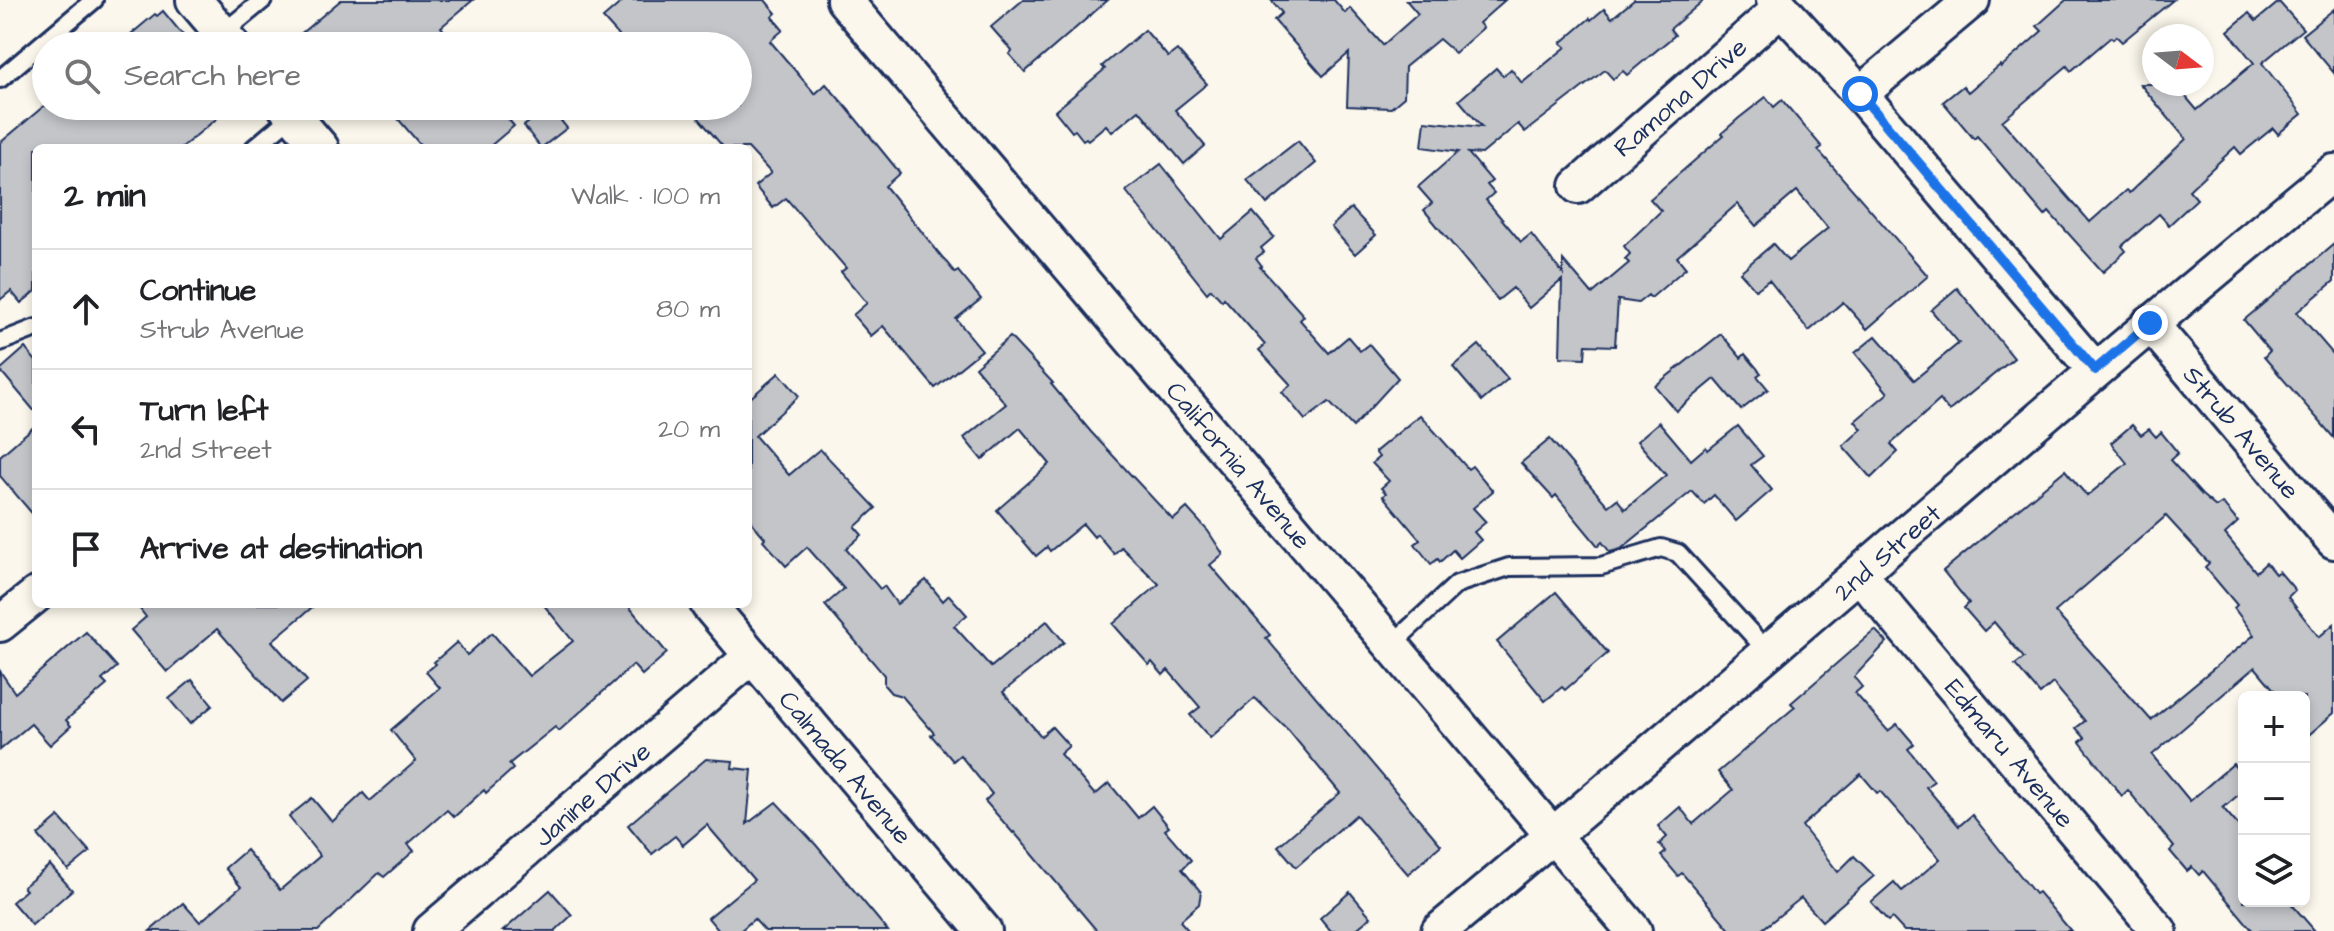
<!DOCTYPE html>
<meta charset="utf-8">
<style>
:root{--surface:#fff;--page:#f2f2f2;--text:#202124;--muted:#757577;--line:#e0e0e0}
body{margin:0;font-family:"Architects Daughter",sans-serif;background:var(--page);color:var(--text)}
.controls{position:absolute;right:24px;bottom:24px;display:grid;overflow:hidden;border-radius:12px;box-shadow:0 4px 12px #0003}
.controls button{width:72px;height:72px;display:grid;place-items:center;padding:0;border:0;border-bottom:2px solid var(--line);background:var(--surface);color:var(--text);font:40px sans-serif}
.compass{position:absolute;left:2142px;top:24px;width:72px;height:72px;border-radius:50%;background:var(--surface);box-shadow:0 4px 12px #0003;rotate:106deg}
.stop{position:absolute;width:24px;height:24px;margin:-18px;border:6px solid #1a73e8;border-radius:50%;background:#fff}
.stop.end{background:#1a73e8;border-color:#fff;box-shadow:0 2px 8px #0008}
.list{margin:0;padding:0;list-style:none}
h2{display:flex;justify-content:space-between;align-items:center;height:104px;margin:0;padding:0 32px;font-size:34px}
h2 small{font-size:26px;font-weight:400;color:var(--muted)}
.list li{display:grid;grid-template-columns:52px 1fr auto;gap:24px;align-items:center;box-sizing:border-box;height:120px;padding:0 32px;border-top:2px solid var(--line)}
.list b{display:block;font-size:30px;white-space:nowrap}
.list p{margin:0;font-size:26px;white-space:nowrap;color:var(--muted)}
.list em{font-size:26px;font-style:normal;color:var(--muted)}
.icon{flex:none;width:44px;height:44px;fill:none;stroke:currentColor;stroke-width:2;stroke-linecap:round;stroke-linejoin:round}
.map{position:relative;flex:none;width:2334px;height:931px;overflow:hidden}
.search{position:absolute;background:var(--surface);box-shadow:0 4px 12px #0003;left:32px;top:32px;width:720px;height:88px;display:flex;align-items:center;gap:20px;box-sizing:border-box;padding:0 28px;border-radius:44px;color:var(--muted);font-size:30px}
.panel{position:absolute;background:var(--surface);box-shadow:0 4px 12px #0003;left:32px;top:144px;width:720px;height:464px;border-radius:12px}
.map>svg:first-child{display:block}
.building{fill:#c3c5c9;stroke:#1b2f5e;stroke-width:2;fill-rule:evenodd}
.lines{fill:none;stroke-linecap:round;stroke-linejoin:round}
.lane-casing{stroke:#1b2f5e;stroke-width:22}
.street-casing{stroke:#1b2f5e;stroke-width:40}
.lane{stroke:#fbf7ec;stroke-width:16}
.street{stroke:#fbf7ec;stroke-width:34}
.route{stroke:#1a73e8;stroke-width:10}
.labels{text-anchor:middle;stroke-width:6;stroke-linejoin:round;paint-order:stroke}
.street-label{font-size:26px;fill:#1b2f5e;stroke:#fbf7ec}
</style>
<div class="map">
<svg width="2334" height="931" viewBox="0 0 2334 931">
<rect width="100%" height="100%" fill="#fbf7ec"/>
<filter id="ink" filterUnits="userSpaceOnUse"><feTurbulence type="fractalNoise" baseFrequency=".0125" numOctaves="2"/><feDisplacementMap in="SourceGraphic" scale="16" xChannelSelector="R" yChannelSelector="G"/><feConvolveMatrix kernelMatrix="1 2 1 2 8 2 1 2 1" color-interpolation-filters="sRGB"/></filter>
<g filter="url(#ink)">
<g class="building">
<path d="M341,0h132l-32,27 16,19h-171z"/>
<path d="M624,0h141l11,13 -4,4 11,13 -13,11 45,53 11,-10 21,24 53,65 -15,13 70,87 3,-2 23,28 -25,20 26,31 -47,38 -52,-62 -12,10 -18,-21 14,-12 -26,-31 5,-4 -60,-70 -13,10 -18,-22 16,-13 -23,-25h-24l-27,-32 11,-10h30v-60h-110l-25,-28z"/>
<path d="M1023,0h85l-83,72 -16,-18 3,-3 -21,-24z"/>
<path d="M1271,0h63l11,13 5,-5 33,37 35,-31 -12,-14h99l-26,23 4,5 -28,25 -16,-14 -34,28 -1,30 -13,11 -44,-2 2,-53 -26,23 -49,-56 8,-7z"/>
<path d="M1634,0h70l-34,29 5,6 -48,40 -4,-4 -10,8 -8,-9 -80,62 -7,-8 -36,30 -14,-1 24,28 -5,4 7,8 -8,7 35,42 10,-8 32,40v-14l29,34 37,-31 -4,-4 5,-5 -6,-8 37,-35 -11,-12 74,-64 -2,-2 17,-15 27,-21 8,10 8,-7 40,47 -4,3 110,126 -61,53 -24,-27 -34,29 -40,-51 -13,10 -16,-18 33,-28 15,17 40,-33 -31,-37 -41,35 -19,-22 -60,53 9,11 -35,30 -3,-3 -10,8 -20,-3 -3,46 -29,-1 -1,13 -25,-1 2,-77 -33,28 -16,-20 -15,12 -74,-90 8,-7 -14,-16 40,-35 -36,-5 3,-26 57,6 -23,-27 37,-32 7,8 8,-7 11,14 44,-36 -5,-4 29,-25 1,2 13,-11 8,9z"/>
<path d="M2066,0h107l-51,42 -6,-6 -3,3 -2,-2 -40,34 -4,-5 -65,55 88,101 36,-32 3,3 57,-54 -46,-55h35l22,26 57,-47 -26,-32 21,-18 7,8 23,-19 24,27 -41,34 40,51 -24,20 -5,-6 -32,26 -6,-7 -46,43 8,9 -28,26 -10,-11 -37,32 4,5 -23,21 -54,-60 -4,4 -68,-80 -3,3 -31,-37 20,-16 5,6 32,-27 1,2 41,-36 -5,-5z"/>
<path d="M2334,9v64l-32,-38z"/>
<path d="M163,11l29,35h-75l38,-32 2,2z"/>
<path d="M1145,30l23,27 9,-7 30,34 -32,26 30,36 -21,18 -45,-54 -27,22 -6,-7 -18,15 -2,-2 -3,2 -8,-10 -3,2 -17,-21 50,-42 -3,-3z"/>
<path d="M44,106h188l-51,42h-145v143l-15,12 -10,-12 -11,9v-157z"/>
<path d="M387,106h110l17,20 -26,22h-65z"/>
<path d="M549,106l18,22 -26,20 -17,-22z"/>
<path d="M1298,141l18,22 -49,41 -20,-24z"/>
<path d="M1161,164l60,75 32,-27 21,25 -13,11 3,4 -8,6 6,8 -2,1 44,49 -4,4 29,33 19,-16 12,14 9,-7 29,34 -45,49 -24,-25 -24,18 -23,-28 9,-7 -32,-35 6,-5 -41,-47 -2,3 -11,-12 -4,4 -81,-102z"/>
<path d="M1351,208l25,27 -21,19 -24,-27z"/>
<path d="M2334,244v37l-37,31 37,43v83l-70,-81 6,-6 -26,-31z"/>
<path d="M1957,288l57,70 -65,53 -9,-11 -49,44 7,8 -27,26 -28,-32 19,-17 -7,-8 33,-28 -33,-40 21,-17 38,44 45,-37 -28,-33z"/>
<path d="M1721,334l20,24 4,-4 16,19 -4,3 11,13 -27,21 -26,-31 -39,32 -21,-25z"/>
<path d="M1010,337l43,46 -2,1 40,48 82,88 14,-12 21,23 15,23 -13,11 60,70 -4,3 175,207 -33,29 -52,-59 -60,52 -18,-21 62,-53 -51,-62 -34,-33 -45,40 -20,-23 10,-8 -32,-37 -5,5 -11,-13 -3,3 -36,-41 46,-40 -38,-37 -7,7 -17,-20 -3,3 -11,-13 -33,27 -3,-4 -11,9 -39,-46 53,-46 -30,-36 -38,32 -18,-22 42,-34 -31,-37z"/>
<path d="M1479,345l29,34 -26,22 -29,-34z"/>
<path d="M25,348l11,13v52l-36,-43z"/>
<path d="M779,373l20,23 -44,40 34,39 31,-26 56,59 -21,19 7,8 -16,14 34,40 4,-3 13,18 29,-24 17,21 6,-6 18,20 -13,11 37,41 56,-46 17,21 -61,50 38,44 11,-9 17,19 -9,8 35,41 14,-12 29,35 14,-12 17,21 -4,3 26,30 -9,9 19,23 -2,12 -19,17 9,10h-92l-83,-99 -1,1 -28,-32 7,-7 -32,-39 -7,6 -22,-26 3,-2 -32,-37 -11,-3 -7,-8v-10l-59,-70 19,-16 -37,-42 -21,19 -23,-26 2,-2 -17,-20v-118z"/>
<path d="M1420,415l48,54 4,-3 21,25 -20,17 13,14 -12,10 7,8 -21,18 -7,-8 -13,12 -2,-3 -7,5 -16,-20 5,-4 -37,-44 3,-3 -5,-5 8,-7 -17,-18 7,-6 -4,-5z"/>
<path d="M1659,422l32,38 15,-13 2,3 30,-24 25,30 -12,9 21,25 -36,31 -22,-26 -10,9 -12,-13 -71,58 -11,3 -8,-10 -4,4 -42,-51 -3,3 -32,-35 29,-24 58,67 9,-7 8,10 41,-34 -29,-34z"/>
<path d="M36,425v93l-36,-42v-20z"/>
<path d="M2132,425l9,10 8,-6 7,8 5,-5 17,21 -8,7 32,35 14,12 6,-4 16,19 -13,12 31,38 10,-9 9,11 4,-3 16,19 -7,7 31,40 15,-13v89l-30,26v-42h-24l-25,-30 -103,88 38,46 43,-37 11,13v13l-21,18 21,24v69h45l26,30h-62l-50,-60 -4,4 -7,-8 -5,4 -17,-20 4,-4 -46,-57 -6,6 -42,-54 5,-4 -9,-10 9,-7 -32,-38 -13,11 -25,-29 9,-7 -30,-36 -10,9 -20,-23 5,-5 -26,-32 122,-101 22,26 40,-33 -16,-20zM2166,516l43,47 -4,4 32,38 -3,3 20,27 -103,85 -96,-108z"/>
<path d="M1556,592l52,61 -43,37 -3,-3 -17,14 -48,-59z"/>
<path d="M136,604h180l-44,37 35,40 -26,22 -64,-74 -50,43 -36,-42 15,-13z"/>
<path d="M543,604h84l40,49 -25,22 -9,-10 -74,66 -4,-4 -46,37 4,5 -27,24 -2,-3 -30,27 -7,-7 -39,34 6,7 -30,26 -5,-4 -61,58h-168l33,-28 17,19 41,-35 -16,-19 21,-18 34,40 40,-34 -31,-39 3,-3 20,-16 20,24 31,-29 7,8 46,-40 -25,-31 49,-42 -14,-16 10,-8 -2,-2 23,-20 10,13 25,-22 37,43 44,-35z"/>
<path d="M1875,630l12,12 -33,35 8,10 -7,6 33,38 9,-7 17,20 -6,5 26,32 -8,6 33,39 13,-11 63,79 3,-2 33,39h-167l-12,-13 -4,3 -17,-19 23,-20 8,9 38,-32 -60,-68 -3,2 -16,-19 -59,52 36,46 16,-16 20,20 -52,45 -21,-23 -41,33h-29l-49,-58 -4,3 -17,-20 5,-4 -7,-8 8,-7 -9,-11 22,-19 13,17 40,-34 -15,-18 77,-65 -4,-4z"/>
<path d="M86,632l31,35 -15,13 5,5 -41,35 5,6 -21,19 -19,-21 -31,26v-79l15,22z"/>
<path d="M192,680l21,25 -23,19 -21,-25z"/>
<path d="M706,759l27,2 -1,7 20,2 -5,54 29,-22 40,43 72,86h-123l-11,-12 -14,12h-21l-11,-13 46,-38 -47,-55 -24,20 -8,-9 -23,18 -24,-29z"/>
<path d="M59,817l31,35 -22,18 -30,-35z"/>
<path d="M50,865l22,25 -40,35 -20,-23 14,-12 -3,-3z"/>
<path d="M550,890l22,25 -17,16h-52z"/>
<path d="M1350,892l21,25 -17,14h-23l-11,-13z"/>
</g>
<g class="lines">
<g class="lane-casing">
<g id="lane">
<path d="M223,33l40,-33"/>
<path d="M0,79l94,-79"/>
<path d="M254,148l39,-33"/>
<path d="M0,342l36,-14"/>
<path d="M1391,645l66,-61 52,-17 92,-1 60,-18 17,5 91,100"/>
</g>
</g>
<g class="street-casing">
<g id="street">
<path d="M194,0l39,46"/>
<path d="M844,0l790,931"/>
<path d="M1774,0l86,94 235,276"/>
<path d="M1860,94l112,-94"/>
<path d="M285,106l36,42"/>
<path d="M1578,186l203,-178"/>
<path d="M2150,323l184,218"/>
<path d="M1860,575l299,356"/>
<path d="M708,604l276,327"/>
<path d="M0,624l36,-29"/>
<path d="M431,931l321,-275"/>
<path d="M1439,931c301,-250 592,-511 895,-759"/>
</g>
</g>
<use href="#lane" class="lane"/>
<use href="#street" class="street"/>
</g>
</g>
<g class="lines" filter="url(#ink)">
<path class="route" d="M1860,94l235,276 55,-47"/>
</g>
<g class="labels">
<g class="street-label">
<text transform="translate(1680 97) rotate(-41)" y="9">Ramona Drive</text>
<text transform="translate(2242 432) rotate(50)" y="9">Strub Avenue</text>
<text transform="translate(1239 465) rotate(50)" y="9">California Avenue</text>
<text transform="translate(1887 552) rotate(-41)" y="9">2nd Street</text>
<text transform="translate(2010 753) rotate(50)" y="9">Edmaru Avenue</text>
<text transform="translate(846 767) rotate(50)" y="9">Calmada Avenue</text>
<text transform="translate(592 794) rotate(-41)" y="9">Janine Drive</text>
</g>
</g>
</svg>
<div class="controls">
<button>+</button>
<button>−</button>
<button><svg class="icon" aria-label="layers" viewBox="0 0 24 24"><path d="M12 4l9 5-9 5-9-5zM3 14l9 5 9-5"/></svg></button>
</div>
<svg class="compass" viewBox="-18 -18 36 36"><path d="M0-13l5 13h-10z" fill="#e53935"/><path d="M0 13l5-13h-10z" fill="#757577"/></svg>
<div class="stop" style="left:1860px;top:94px"></div>
<div class="stop end" style="left:2150px;top:323px"></div>
<div class="search"><svg class="icon" aria-label="search" viewBox="0 0 24 24"><circle cx="10" cy="10" r="6"/><path d="M15 15l6 6"/></svg>Search here</div>
<section class="panel">
<h2>2 min<small>Walk · 100 m</small></h2>
<ul class="list">
<li><svg class="icon" aria-label="ahead" viewBox="0 0 24 24"><path d="M12 20V5M6 11l6-6 6 6"/></svg><div><b>Continue</b><p>Strub Avenue</p></div><em>80 m</em></li>
<li><svg class="icon" aria-label="left" viewBox="0 0 24 24"><path d="M17 20v-9H6M10 6l-5 5 5 5"/></svg><div><b>Turn left</b><p>2nd Street</p></div><em>20 m</em></li>
<li><svg class="icon" aria-label="arrive" viewBox="0 0 24 24"><path d="M6 21V4h12l-3 4 3 4H6"/></svg><div><b>Arrive at destination</b></div></li>
</ul>
</section>
</div>
